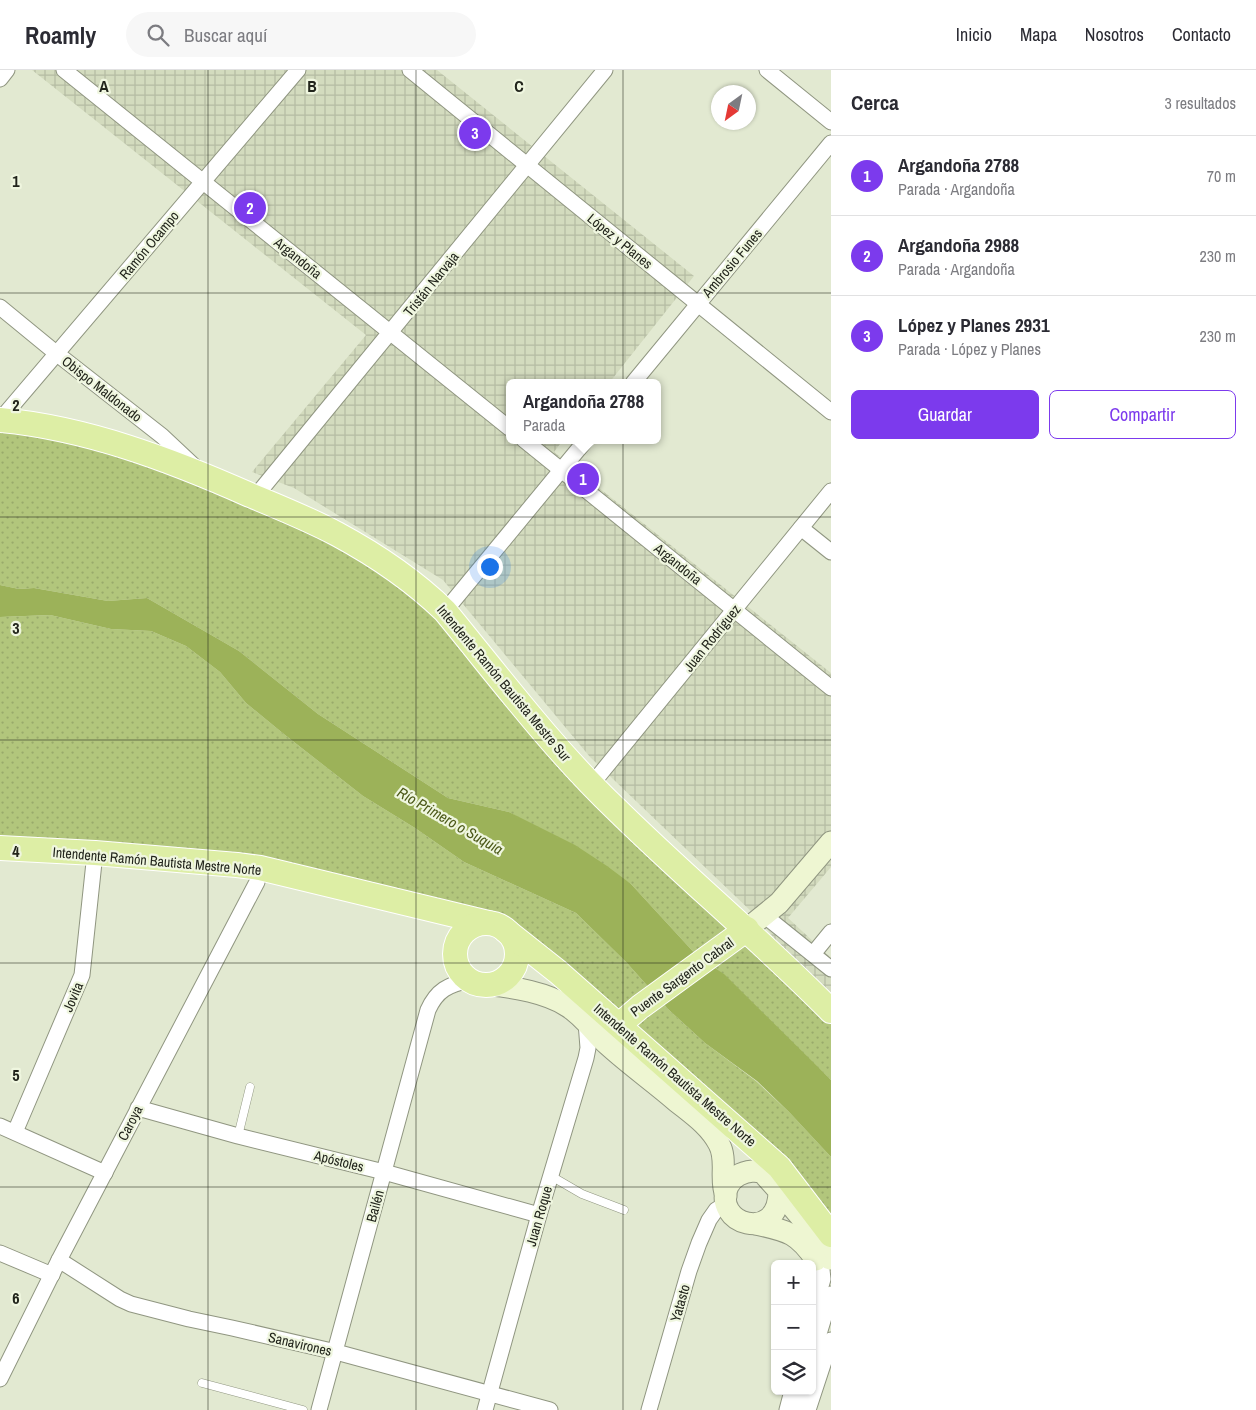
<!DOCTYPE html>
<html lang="es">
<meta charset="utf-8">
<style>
:root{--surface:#fff;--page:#f7f7f7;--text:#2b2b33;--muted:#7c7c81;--line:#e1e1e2;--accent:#7c3aed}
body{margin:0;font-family:"Archivo Narrow",sans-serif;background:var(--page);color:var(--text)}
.controls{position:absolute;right:15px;bottom:15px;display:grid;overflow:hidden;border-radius:8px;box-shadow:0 1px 4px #0004}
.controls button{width:45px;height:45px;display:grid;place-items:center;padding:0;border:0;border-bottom:1px solid var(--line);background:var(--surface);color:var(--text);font:25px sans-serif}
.compass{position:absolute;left:711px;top:15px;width:45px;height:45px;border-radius:50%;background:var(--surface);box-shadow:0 1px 4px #0004;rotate:213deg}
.you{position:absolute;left:489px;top:496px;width:18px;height:18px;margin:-12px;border:4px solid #fff;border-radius:50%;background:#1a73e8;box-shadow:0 0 0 8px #1a73e833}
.badge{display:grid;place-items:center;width:32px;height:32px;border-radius:50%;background:var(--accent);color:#fff;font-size:16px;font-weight:700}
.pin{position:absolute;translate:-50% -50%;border:2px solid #fff;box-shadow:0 1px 5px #0006}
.popup{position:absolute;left:506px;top:309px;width:155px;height:65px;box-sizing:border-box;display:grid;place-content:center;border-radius:8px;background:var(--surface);filter:drop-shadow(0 1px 4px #0005);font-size:16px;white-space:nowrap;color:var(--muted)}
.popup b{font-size:19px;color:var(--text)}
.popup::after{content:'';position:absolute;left:50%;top:100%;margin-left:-10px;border:10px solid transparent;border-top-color:var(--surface)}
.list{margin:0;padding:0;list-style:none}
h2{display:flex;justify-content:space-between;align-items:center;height:65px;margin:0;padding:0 20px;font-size:21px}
h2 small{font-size:16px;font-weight:400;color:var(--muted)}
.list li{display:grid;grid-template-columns:32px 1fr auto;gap:15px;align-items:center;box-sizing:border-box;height:80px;padding:0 20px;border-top:1px solid var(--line)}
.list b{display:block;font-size:19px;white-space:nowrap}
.list p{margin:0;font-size:16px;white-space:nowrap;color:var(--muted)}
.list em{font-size:16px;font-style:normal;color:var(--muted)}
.actions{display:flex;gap:10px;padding:15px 20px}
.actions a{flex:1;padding:11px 0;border:1px solid var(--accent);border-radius:8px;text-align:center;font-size:18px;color:var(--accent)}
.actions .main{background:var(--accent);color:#fff}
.icon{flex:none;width:28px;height:28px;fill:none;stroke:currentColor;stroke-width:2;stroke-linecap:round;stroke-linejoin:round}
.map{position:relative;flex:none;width:831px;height:1340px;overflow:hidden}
header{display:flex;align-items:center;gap:30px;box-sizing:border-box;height:70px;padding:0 25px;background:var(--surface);border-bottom:1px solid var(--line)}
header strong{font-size:24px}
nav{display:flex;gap:28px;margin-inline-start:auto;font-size:18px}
.search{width:350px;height:45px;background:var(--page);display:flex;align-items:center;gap:12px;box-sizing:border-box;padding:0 18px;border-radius:28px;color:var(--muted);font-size:19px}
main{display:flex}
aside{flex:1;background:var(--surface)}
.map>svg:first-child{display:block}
.industrial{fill:url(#industrial-grid)}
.grass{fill:url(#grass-dots)}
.water{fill:#9cb259}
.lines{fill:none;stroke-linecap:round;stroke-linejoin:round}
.lane-casing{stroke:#909681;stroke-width:9}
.street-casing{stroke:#909681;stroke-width:17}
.secondary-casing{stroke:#909681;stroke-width:23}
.primary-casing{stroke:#fff;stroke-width:26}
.lane{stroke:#fff;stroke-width:8}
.street{stroke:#fff;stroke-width:15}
.secondary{stroke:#eef6d2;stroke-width:21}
.primary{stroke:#ddeea5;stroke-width:24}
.grid{fill:none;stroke:#22251c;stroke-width:1;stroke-opacity:0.55}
.labels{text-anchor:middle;stroke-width:4.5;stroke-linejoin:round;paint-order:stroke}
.street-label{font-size:14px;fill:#22251c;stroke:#eff6df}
.water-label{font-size:15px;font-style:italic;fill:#4c5919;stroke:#eff6df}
.grid-label{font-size:16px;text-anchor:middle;font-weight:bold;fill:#22251c;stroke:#eff6df;stroke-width:4.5;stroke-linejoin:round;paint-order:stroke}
</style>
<header>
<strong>Roamly</strong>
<div class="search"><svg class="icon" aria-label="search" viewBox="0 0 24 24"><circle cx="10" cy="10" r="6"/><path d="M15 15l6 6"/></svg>Buscar aquí</div>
<nav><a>Inicio</a><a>Mapa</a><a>Nosotros</a><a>Contacto</a></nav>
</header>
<main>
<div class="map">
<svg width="831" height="1340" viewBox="0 0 831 1340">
<defs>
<pattern id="industrial-grid" width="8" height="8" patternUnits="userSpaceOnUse" patternTransform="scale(1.25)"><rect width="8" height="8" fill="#d3dbbe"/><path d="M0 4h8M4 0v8" fill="none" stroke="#b5bca3"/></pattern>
<pattern id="grass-dots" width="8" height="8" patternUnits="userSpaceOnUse" patternTransform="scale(1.25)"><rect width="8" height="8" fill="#b2c67c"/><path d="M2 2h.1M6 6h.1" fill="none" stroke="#99aa6b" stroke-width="1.8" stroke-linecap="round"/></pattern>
</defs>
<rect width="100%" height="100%" fill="#e2e9d1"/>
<path class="industrial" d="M32,0h405l257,206 -85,107h-100v57h54l-9,12 277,221v194l-43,51 43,40v50l-75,-92 -166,-159 -147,-177 -149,-92 -42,-16 114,-137z"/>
<g class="grass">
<path d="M0,350l93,17 301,131 162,178 275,265v69l-39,-37 -93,-85 -68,-74 -122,-72 -61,-14 -130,-84 -79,-63 -92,-53 -39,3 -74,-13 -15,1 -19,-4z"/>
<path d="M50,545l61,14 40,2 35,15 34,26 26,31 39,32 78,61 52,32 49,34 112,51 51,50 42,47 36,33 51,38 34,32 41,44v78l-53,-68 -267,-231 -251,-68 -260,-20v-231z"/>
</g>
<path class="water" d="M0,515l19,4 15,-1 74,13 39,-3 92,53 79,63 130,84 61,14 66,33 32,21 24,18 68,74 25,16 107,106v77l-41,-44 -33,-32 -52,-38 -36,-33 -42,-47 -51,-50 -112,-51 -49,-34 -52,-32 -78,-61 -39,-32 -26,-31 -34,-26 -35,-15 -40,-2 -61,-14 -50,2z"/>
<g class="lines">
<g class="lane-casing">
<g id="lane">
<path d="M238,1066l12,-49"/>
<path d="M551,1106l31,18 42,16"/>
<path d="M202,1313l101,27"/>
</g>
</g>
<g class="street-casing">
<g id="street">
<path d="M64,0l445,358"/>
<path d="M410,0l421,342"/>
<path d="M767,0l64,52"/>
<path d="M0,9l7,-9"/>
<path d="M0,237l56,46 106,83 32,30"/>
<path d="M633,313l198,-240"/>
<path d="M0,350l298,-350"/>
<path d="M524,370l307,248"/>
<path d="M255,427l350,-427"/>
<path d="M801,458l30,24"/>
<path d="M445,541l141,-171"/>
<path d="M592,714l239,-293"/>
<path d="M765,846l66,53"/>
<path d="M813,884l18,-22"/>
<path d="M138,1038l100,28 146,36 155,43"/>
<path d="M0,1056l105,47"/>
<path d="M15,1062l67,-157 13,-122"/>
<path d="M0,1183l52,22"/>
<path d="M59,1190l61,39 11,5 58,15 43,9 104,24 214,58"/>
<path d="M812,1248l11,-39 -1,-9"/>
<path d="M812,1287l19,-63"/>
<path d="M0,1309l59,-119 198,-378 3,-14"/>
<path d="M319,1340l109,-400c9,-20 20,-25 41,-30"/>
<path d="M485,1340l54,-195 47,-157 2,-10 -2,-26"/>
<path d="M649,1340l40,-139 10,-28 10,-23 7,-10 10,-6"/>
<path d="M787,1340l5,-19"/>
<path d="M798,1340l5,-19"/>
<path d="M808,1340l23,-70"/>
</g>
</g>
<g class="secondary-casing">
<g id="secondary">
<path d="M747,859l32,-26 52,-61"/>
<path d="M491,915c23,2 56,8 76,21 17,10 27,27 41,39 22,20 46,37 68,56 16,13 33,24 43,43 9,16 0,35 7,52"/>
<path d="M753,1101l9,1 17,19c0,54 -68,33 -51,-5 5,-10 15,-14 25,-15z"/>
<path d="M779,1121l21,25 30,43"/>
<path d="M756,1154c31,7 41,8 60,36"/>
</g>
</g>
<g class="primary-casing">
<g id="primary">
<path d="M0,350c87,8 171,40 250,75 29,12 59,24 87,39 39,21 76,46 108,77 55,67 108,138 171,198 70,69 146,132 215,202"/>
<path d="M0,778l95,5 142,12 23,3 228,55"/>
<circle cx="486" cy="884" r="31"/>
<path d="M505,860l53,42 221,195 52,68"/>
<path d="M619,955l21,-18 107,-78"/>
</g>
</g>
<use href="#lane" class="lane"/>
<use href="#street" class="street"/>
<use href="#secondary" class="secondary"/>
<use href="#primary" class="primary"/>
</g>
<path class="grid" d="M208,0v1340M416,0v1340M623,0v1340M0,223h831M0,447h831M0,670h831M0,893h831M0,1117h831"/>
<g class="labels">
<g class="street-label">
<text transform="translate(620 171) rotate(39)" y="5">López y Planes</text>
<text transform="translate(149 175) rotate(-50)" y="5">Ramón Ocampo</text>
<text transform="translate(298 188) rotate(39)" y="5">Argandoña</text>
<text transform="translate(732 193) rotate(-50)" y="5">Ambrosio Funes</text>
<text transform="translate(431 214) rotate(-51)" y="5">Tristán Narvaja</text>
<text transform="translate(102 319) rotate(38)" y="5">Obispo Maldonado</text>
<text transform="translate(678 494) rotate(39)" y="5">Argandoña</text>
<text transform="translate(712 568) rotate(-51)" y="5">Juan Rodríguez</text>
<text transform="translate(504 613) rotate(50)" y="5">Intendente Ramón Bautista Mestre Sur</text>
<text transform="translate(157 791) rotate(5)" y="5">Intendente Ramón Bautista Mestre Norte</text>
<text transform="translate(682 907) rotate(-36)" y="5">Puente Sargento Cabral</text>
<text transform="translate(73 927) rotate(-67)" y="5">Jovita</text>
<text transform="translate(675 1005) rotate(41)" y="5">Intendente Ramón Bautista Mestre Norte</text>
<text transform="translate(130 1053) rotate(-63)" y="5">Caroya</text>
<text transform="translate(339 1091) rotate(14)" y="5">Apóstoles</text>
<text transform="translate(375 1136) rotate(-75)" y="5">Bailén</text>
<text transform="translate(539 1146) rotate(-74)" y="5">Juan Roque</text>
<text transform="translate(680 1233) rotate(-74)" y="5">Yatasto</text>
<text transform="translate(300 1274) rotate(13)" y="5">Sanavirones</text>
</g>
<g class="water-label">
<text transform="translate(450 751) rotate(30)" y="5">Río Primero o Suquía</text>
</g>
</g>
<g class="grid-label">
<text x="104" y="22">A</text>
<text x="312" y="22">B</text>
<text x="519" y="22">C</text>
<text x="16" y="117">1</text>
<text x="16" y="341">2</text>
<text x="16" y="564">3</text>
<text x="16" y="787">4</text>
<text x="16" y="1011">5</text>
<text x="16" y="1234">6</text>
</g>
</svg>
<div class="controls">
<button>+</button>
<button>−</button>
<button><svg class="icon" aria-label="layers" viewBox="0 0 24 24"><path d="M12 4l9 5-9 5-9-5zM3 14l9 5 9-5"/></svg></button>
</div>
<svg class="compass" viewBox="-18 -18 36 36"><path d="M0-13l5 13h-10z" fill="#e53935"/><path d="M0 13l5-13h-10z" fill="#7c7c81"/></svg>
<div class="you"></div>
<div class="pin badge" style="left:583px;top:409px">1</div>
<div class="popup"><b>Argandoña 2788</b>Parada</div>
<div class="pin badge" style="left:250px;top:138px">2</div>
<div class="pin badge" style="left:475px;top:63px">3</div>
</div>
<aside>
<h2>Cerca<small>3 resultados</small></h2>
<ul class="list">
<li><span class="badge">1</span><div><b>Argandoña 2788</b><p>Parada · Argandoña</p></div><em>70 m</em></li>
<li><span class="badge">2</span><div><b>Argandoña 2988</b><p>Parada · Argandoña</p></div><em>230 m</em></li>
<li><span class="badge">3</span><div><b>López y Planes 2931</b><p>Parada · López y Planes</p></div><em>230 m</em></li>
</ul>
<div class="actions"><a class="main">Guardar</a><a>Compartir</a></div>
</aside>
</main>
